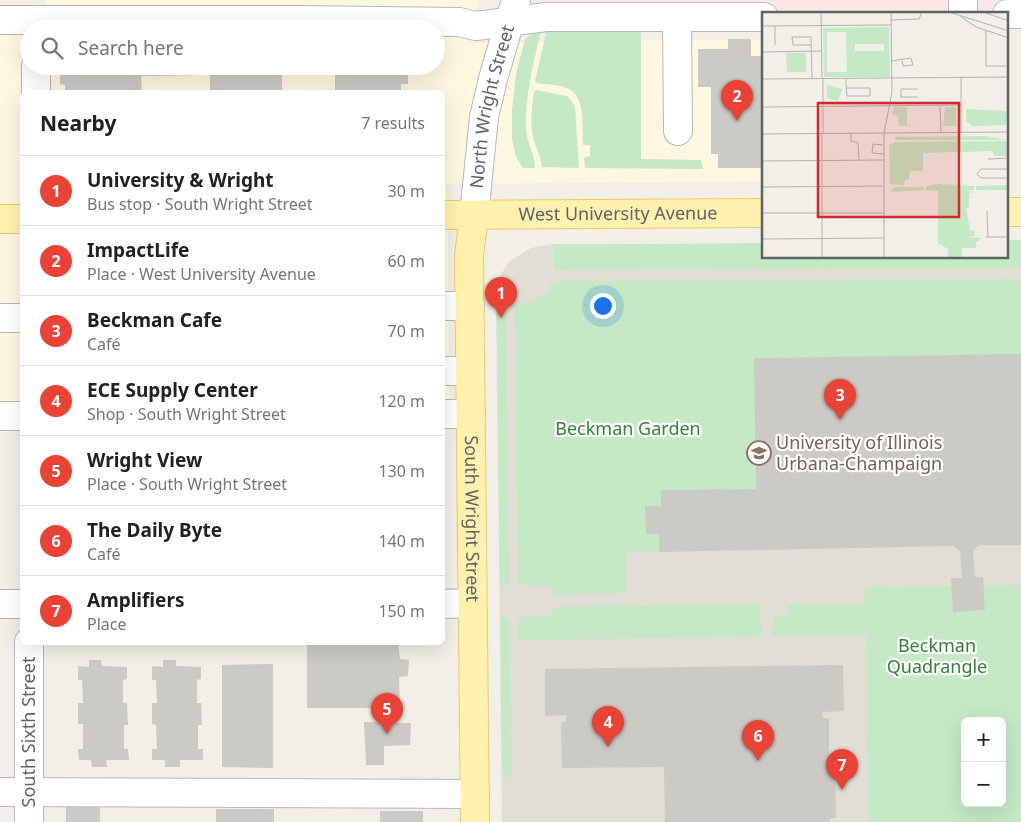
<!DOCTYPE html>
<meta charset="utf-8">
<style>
:root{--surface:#fff;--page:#f6f6f6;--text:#202124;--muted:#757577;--line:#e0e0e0;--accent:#ea4335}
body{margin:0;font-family:"Noto Sans",sans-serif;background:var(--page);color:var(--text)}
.controls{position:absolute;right:15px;bottom:15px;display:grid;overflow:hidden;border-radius:8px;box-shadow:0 5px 20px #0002}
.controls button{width:45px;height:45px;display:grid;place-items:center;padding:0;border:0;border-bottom:1px solid var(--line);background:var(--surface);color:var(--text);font:25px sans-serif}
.you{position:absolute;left:602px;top:305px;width:18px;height:18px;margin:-12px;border:4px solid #fff;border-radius:50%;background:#1a73e8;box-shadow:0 0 0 8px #1a73e833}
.badge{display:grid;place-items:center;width:32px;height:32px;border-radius:50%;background:var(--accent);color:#fff;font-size:16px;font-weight:700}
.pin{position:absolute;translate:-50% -41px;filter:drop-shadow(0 1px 2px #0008)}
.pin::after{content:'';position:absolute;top:26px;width:18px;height:15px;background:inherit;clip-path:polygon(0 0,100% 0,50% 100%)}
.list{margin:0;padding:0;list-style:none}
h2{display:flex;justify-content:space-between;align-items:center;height:65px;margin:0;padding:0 20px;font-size:21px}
h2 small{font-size:16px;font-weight:400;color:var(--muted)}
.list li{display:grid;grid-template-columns:32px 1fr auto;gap:15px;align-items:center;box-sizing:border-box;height:70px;padding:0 20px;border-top:1px solid var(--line)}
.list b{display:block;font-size:19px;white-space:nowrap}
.list p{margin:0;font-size:16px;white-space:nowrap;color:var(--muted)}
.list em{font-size:16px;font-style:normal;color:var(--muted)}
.icon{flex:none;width:28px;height:28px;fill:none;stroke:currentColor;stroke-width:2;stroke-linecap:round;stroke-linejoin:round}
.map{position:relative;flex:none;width:1021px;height:822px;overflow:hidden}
.search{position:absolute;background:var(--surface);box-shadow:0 5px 20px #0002;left:20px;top:20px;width:425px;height:55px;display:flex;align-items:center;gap:12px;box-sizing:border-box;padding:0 18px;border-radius:28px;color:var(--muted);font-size:19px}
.panel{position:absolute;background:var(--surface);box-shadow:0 5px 20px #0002;left:20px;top:90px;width:425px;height:555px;border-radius:8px}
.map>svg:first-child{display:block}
.commercial{fill:#fef7e0;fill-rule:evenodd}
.education{fill:#e1ded6;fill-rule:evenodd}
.medical{fill:#fce8e6}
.green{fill:#c5e8c5;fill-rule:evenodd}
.building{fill:#cccac5}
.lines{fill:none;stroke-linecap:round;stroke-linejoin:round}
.minor-casing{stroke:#b5b8bc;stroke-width:30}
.major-casing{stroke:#f2c960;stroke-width:30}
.minor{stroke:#fff;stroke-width:28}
.major{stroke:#fff2af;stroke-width:28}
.labels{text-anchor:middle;stroke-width:4.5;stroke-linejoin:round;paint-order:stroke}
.street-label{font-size:18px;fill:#5f6368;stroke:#fff}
.park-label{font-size:18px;fill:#348238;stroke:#fff}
.education-label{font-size:18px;fill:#785e54;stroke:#fff;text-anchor:start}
.inset-road{fill:none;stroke:#b3b3b1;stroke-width:1}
.view{fill:#d62828;fill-opacity:0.15;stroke:#d62828;stroke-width:2.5}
.inset-edge{fill:none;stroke:#5f6368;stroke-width:2.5}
</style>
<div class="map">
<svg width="1021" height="822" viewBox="0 0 1021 822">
<rect width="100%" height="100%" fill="#f1efe8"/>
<path class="commercial" d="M46,0h433l-12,43 296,-4v142l-316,3 3,220h-7l-1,-312h-420v313h-22v-396h46zM29,29h407v37h-407z"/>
<path class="education" d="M553,244l210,1 1,13h243l14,-11v575h-519l-6,-519 2,-17 3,-12 9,-13 21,-13zM965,721h37v82h-37z"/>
<path class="medical" d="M517,0h504v19l-14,-5h-243l-250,6z"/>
<g class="green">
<path d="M641,28v131l60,1 2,9 -118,-1 -1,-10 6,-2v-11h-7c-1,-17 3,-47 -14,-56 -9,-5 -22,-4 -32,-6l-2,-2 12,-52z"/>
<path d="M541,30c-7,32 -16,64 -15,97 0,15 9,26 9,41h-12l-7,-11 -4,-18v-28l4,-37 9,-35 9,-7z"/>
<path d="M536,90l31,6 8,10 4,62 -37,-1c-1,-11 -7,-20 -9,-31 -3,-15 -1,-29 1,-44z"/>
<path d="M1007,240h14v28l-467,2v-25l209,-2 1,15h243z"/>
<path d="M1021,279v75l-267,4 2,131 -95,1v16l-16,1 1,27h13v18h-33v37l-2,4 -70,1 -1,-6 -4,-2 -27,-1 -4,-2 -3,-279 19,-1v-4c8,-1 13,-6 16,-14h8l1,-4z"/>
<path d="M497,303h9l3,279 -2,3 -7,1z"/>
<path d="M1021,585v237h-153l-2,-189 -6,2 -87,1 -2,-4v-7h3v-10h13v-11h78v-17zM965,721h37v82h-37z"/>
<path d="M760,604v21h2l-1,10 -4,2 -236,3 -3,-2 1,-21 30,-1 4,-4v-5z"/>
<path d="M501,616l8,3 3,160 -6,-3 -4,-7z"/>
</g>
<g class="building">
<path d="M728,39h23v17h13v112h-46v-14h-7v-67h-13v-38h30z"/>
<path d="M60,66h348v18h-7v8h-66v-19h-53v19h-72v-17l-69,1 1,16h-77v-7l-5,-1z"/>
<path d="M1021,354v191h-42l-6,6 2,26h8l2,33 -32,2 -2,-34h11l-2,-27 -7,-5 -294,6v-18h-13l-1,-28h16v-16l95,-1 -2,-131z"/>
<path d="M307,643h91l2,16 9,1 -1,16 -9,1 1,31h-93z"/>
<path d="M89,660h12l1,6 25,1v12l-4,1v23h4l1,22h-4v24h4l1,11h-23l1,7h-15l-1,-7h-12l-1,-11h5v-25h-5v-21h5l-1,-23h-4v-14l11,1z"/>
<path d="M163,660h13v6l25,1v12l-4,1v23h4l1,22h-4v24h5v11h-23v7h-15v-7h-13v-11h5l-1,-24 -4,-1v-21h5l-1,-23h-4v-14l11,1z"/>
<path d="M273,664v104l-51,-1v-102z"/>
<path d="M843,665l1,46 -21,1v6h6v47h6l1,53h-6v4h-165l-1,-55 -102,1 -1,-46h5v-7l-21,1v-47z"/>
<path d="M364,722l47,1 -1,22 -26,1v19h-18z"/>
<rect x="66" y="805" width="34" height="17"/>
<rect x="216" y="809" width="58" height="13"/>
<rect x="380" y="811" width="43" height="11"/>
</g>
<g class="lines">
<g class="minor-casing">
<g id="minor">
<path d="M963,0v14"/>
<path d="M1007,14h14"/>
<path d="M677,18l1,113"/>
<path d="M0,20h298l161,2 17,4 70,-9h218"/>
<path d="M36,66v26"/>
<path id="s1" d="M474,215l10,-98 9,-38 23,-79"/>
<path d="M442,306h28"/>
<path d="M0,318h22"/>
<path d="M442,371h28"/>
<path d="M442,414h29"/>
<path d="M0,416h22"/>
<path d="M0,604h22"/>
<path d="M442,604l30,-1"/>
<path d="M29,642v180"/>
<path d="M0,792l475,2"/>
</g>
</g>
<g class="major-casing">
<g id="major">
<path d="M1007,212h14"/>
<path id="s2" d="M442,215l322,-2"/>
<path id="s3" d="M474,215l-5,41 6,566"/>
<path d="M0,219h22"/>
</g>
</g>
<use href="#minor" class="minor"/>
<use href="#major" class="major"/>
</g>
<defs>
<g id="university-ring" transform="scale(1.25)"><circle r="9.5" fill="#fff" stroke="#8d6e63" stroke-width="1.5"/><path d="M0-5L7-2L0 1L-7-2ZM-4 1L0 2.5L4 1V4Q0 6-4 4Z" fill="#8d6e63"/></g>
</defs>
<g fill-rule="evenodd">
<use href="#university-ring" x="759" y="453"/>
</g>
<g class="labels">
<g class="street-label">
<text dy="6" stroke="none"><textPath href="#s1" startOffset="110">North Wright Street</textPath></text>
<text dy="6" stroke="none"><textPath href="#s2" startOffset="176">West University Avenue</textPath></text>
<text dy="6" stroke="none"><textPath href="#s3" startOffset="304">South Wright Street</textPath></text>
<text transform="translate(29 732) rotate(-90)" y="6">South Sixth Street</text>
</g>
<g class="park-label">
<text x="628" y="435">Beckman Garden</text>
<text x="937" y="652">Beckman<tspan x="937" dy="21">Quadrangle</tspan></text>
</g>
<g class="education-label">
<text x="776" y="449">University of Illinois<tspan x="776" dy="21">Urbana-Champaign</tspan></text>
</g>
</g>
<g transform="translate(762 12)">
<rect width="246" height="246" fill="#f1efe8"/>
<path d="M127,15l1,50h-66l-1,-49zM65,20h19l1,40h-20zM93,32h29v7h-29zM24,41h20v19h-19zM65,73l15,4 -4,12 -11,-3zM132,95h13v18l8,1h-16l-1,-10 -6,-2zM183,95h11v19h-13zM204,97l42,2v14l-36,1 -6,-6zM220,124l26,4h-113v-3zM246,129v15h-14l-1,-5 -70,2v18h-13l-1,8 -4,1 -1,5 -14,-1 -1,-39 7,-3zM176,172l36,2v4h-8l8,2 -5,1v16l-3,-1 4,22 5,1v5l-8,1 15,1 -6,4v6h-14v10h-14v-9l-10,-6v-52l-13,-1 2,-4zM246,173v5h-32v-4zM133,175h28l1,3 -34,2z" fill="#c5e8c5" fill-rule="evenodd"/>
<path class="inset-road" d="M59,0l1,67M187,0l60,19M221,0l26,9M198,4l16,11 33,11M129,8l28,-1 3,-7M0,14l129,-1M224,18v36h23M13,33v-19M49,33h-18l-1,-8h19l1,42M0,40l60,-1M129,49l20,-3 2,7 -10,1 -1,-5M199,66v54M0,67l247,-2M61,67v54M84,67v5l1,12h23v-8h-24M156,85h-17v-8h17M178,94l1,26M0,95l199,-2M89,121v8l7,2 1,17M122,121l8,-41 -1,-80M122,121v125M0,122l247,-2M121,133l-10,-1 -1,9 11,1M226,147l21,-1M0,149l121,-1M247,157h-28l-4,5 4,4h28M0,175l121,-1M225,199l1,26M0,201h122M224,225h23M0,227l122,-1M60,246v-125"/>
<path class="view" d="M56,91h141v114h-141z"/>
<rect width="246" height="246" class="inset-edge"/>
</g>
</svg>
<div class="controls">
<button>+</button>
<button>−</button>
</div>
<div class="you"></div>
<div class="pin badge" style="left:501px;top:318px">1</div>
<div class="pin badge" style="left:737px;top:121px">2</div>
<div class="pin badge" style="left:840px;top:420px">3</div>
<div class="pin badge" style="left:608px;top:747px">4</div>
<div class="pin badge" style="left:387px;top:734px">5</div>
<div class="pin badge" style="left:758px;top:761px">6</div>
<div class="pin badge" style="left:842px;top:790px">7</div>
<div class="search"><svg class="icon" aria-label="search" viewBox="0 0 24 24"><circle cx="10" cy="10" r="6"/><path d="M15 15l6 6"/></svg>Search here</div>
<section class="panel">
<h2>Nearby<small>7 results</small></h2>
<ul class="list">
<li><span class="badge">1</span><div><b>University &amp; Wright</b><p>Bus stop · South Wright Street</p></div><em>30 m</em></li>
<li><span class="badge">2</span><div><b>ImpactLife</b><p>Place · West University Avenue</p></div><em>60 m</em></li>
<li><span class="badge">3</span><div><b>Beckman Cafe</b><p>Café</p></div><em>70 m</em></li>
<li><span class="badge">4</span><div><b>ECE Supply Center</b><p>Shop · South Wright Street</p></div><em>120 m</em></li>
<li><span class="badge">5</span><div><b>Wright View</b><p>Place · South Wright Street</p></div><em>130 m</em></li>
<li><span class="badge">6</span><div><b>The Daily Byte</b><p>Café</p></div><em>140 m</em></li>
<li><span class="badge">7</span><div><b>Amplifiers</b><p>Place</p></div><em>150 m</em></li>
</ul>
</section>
</div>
